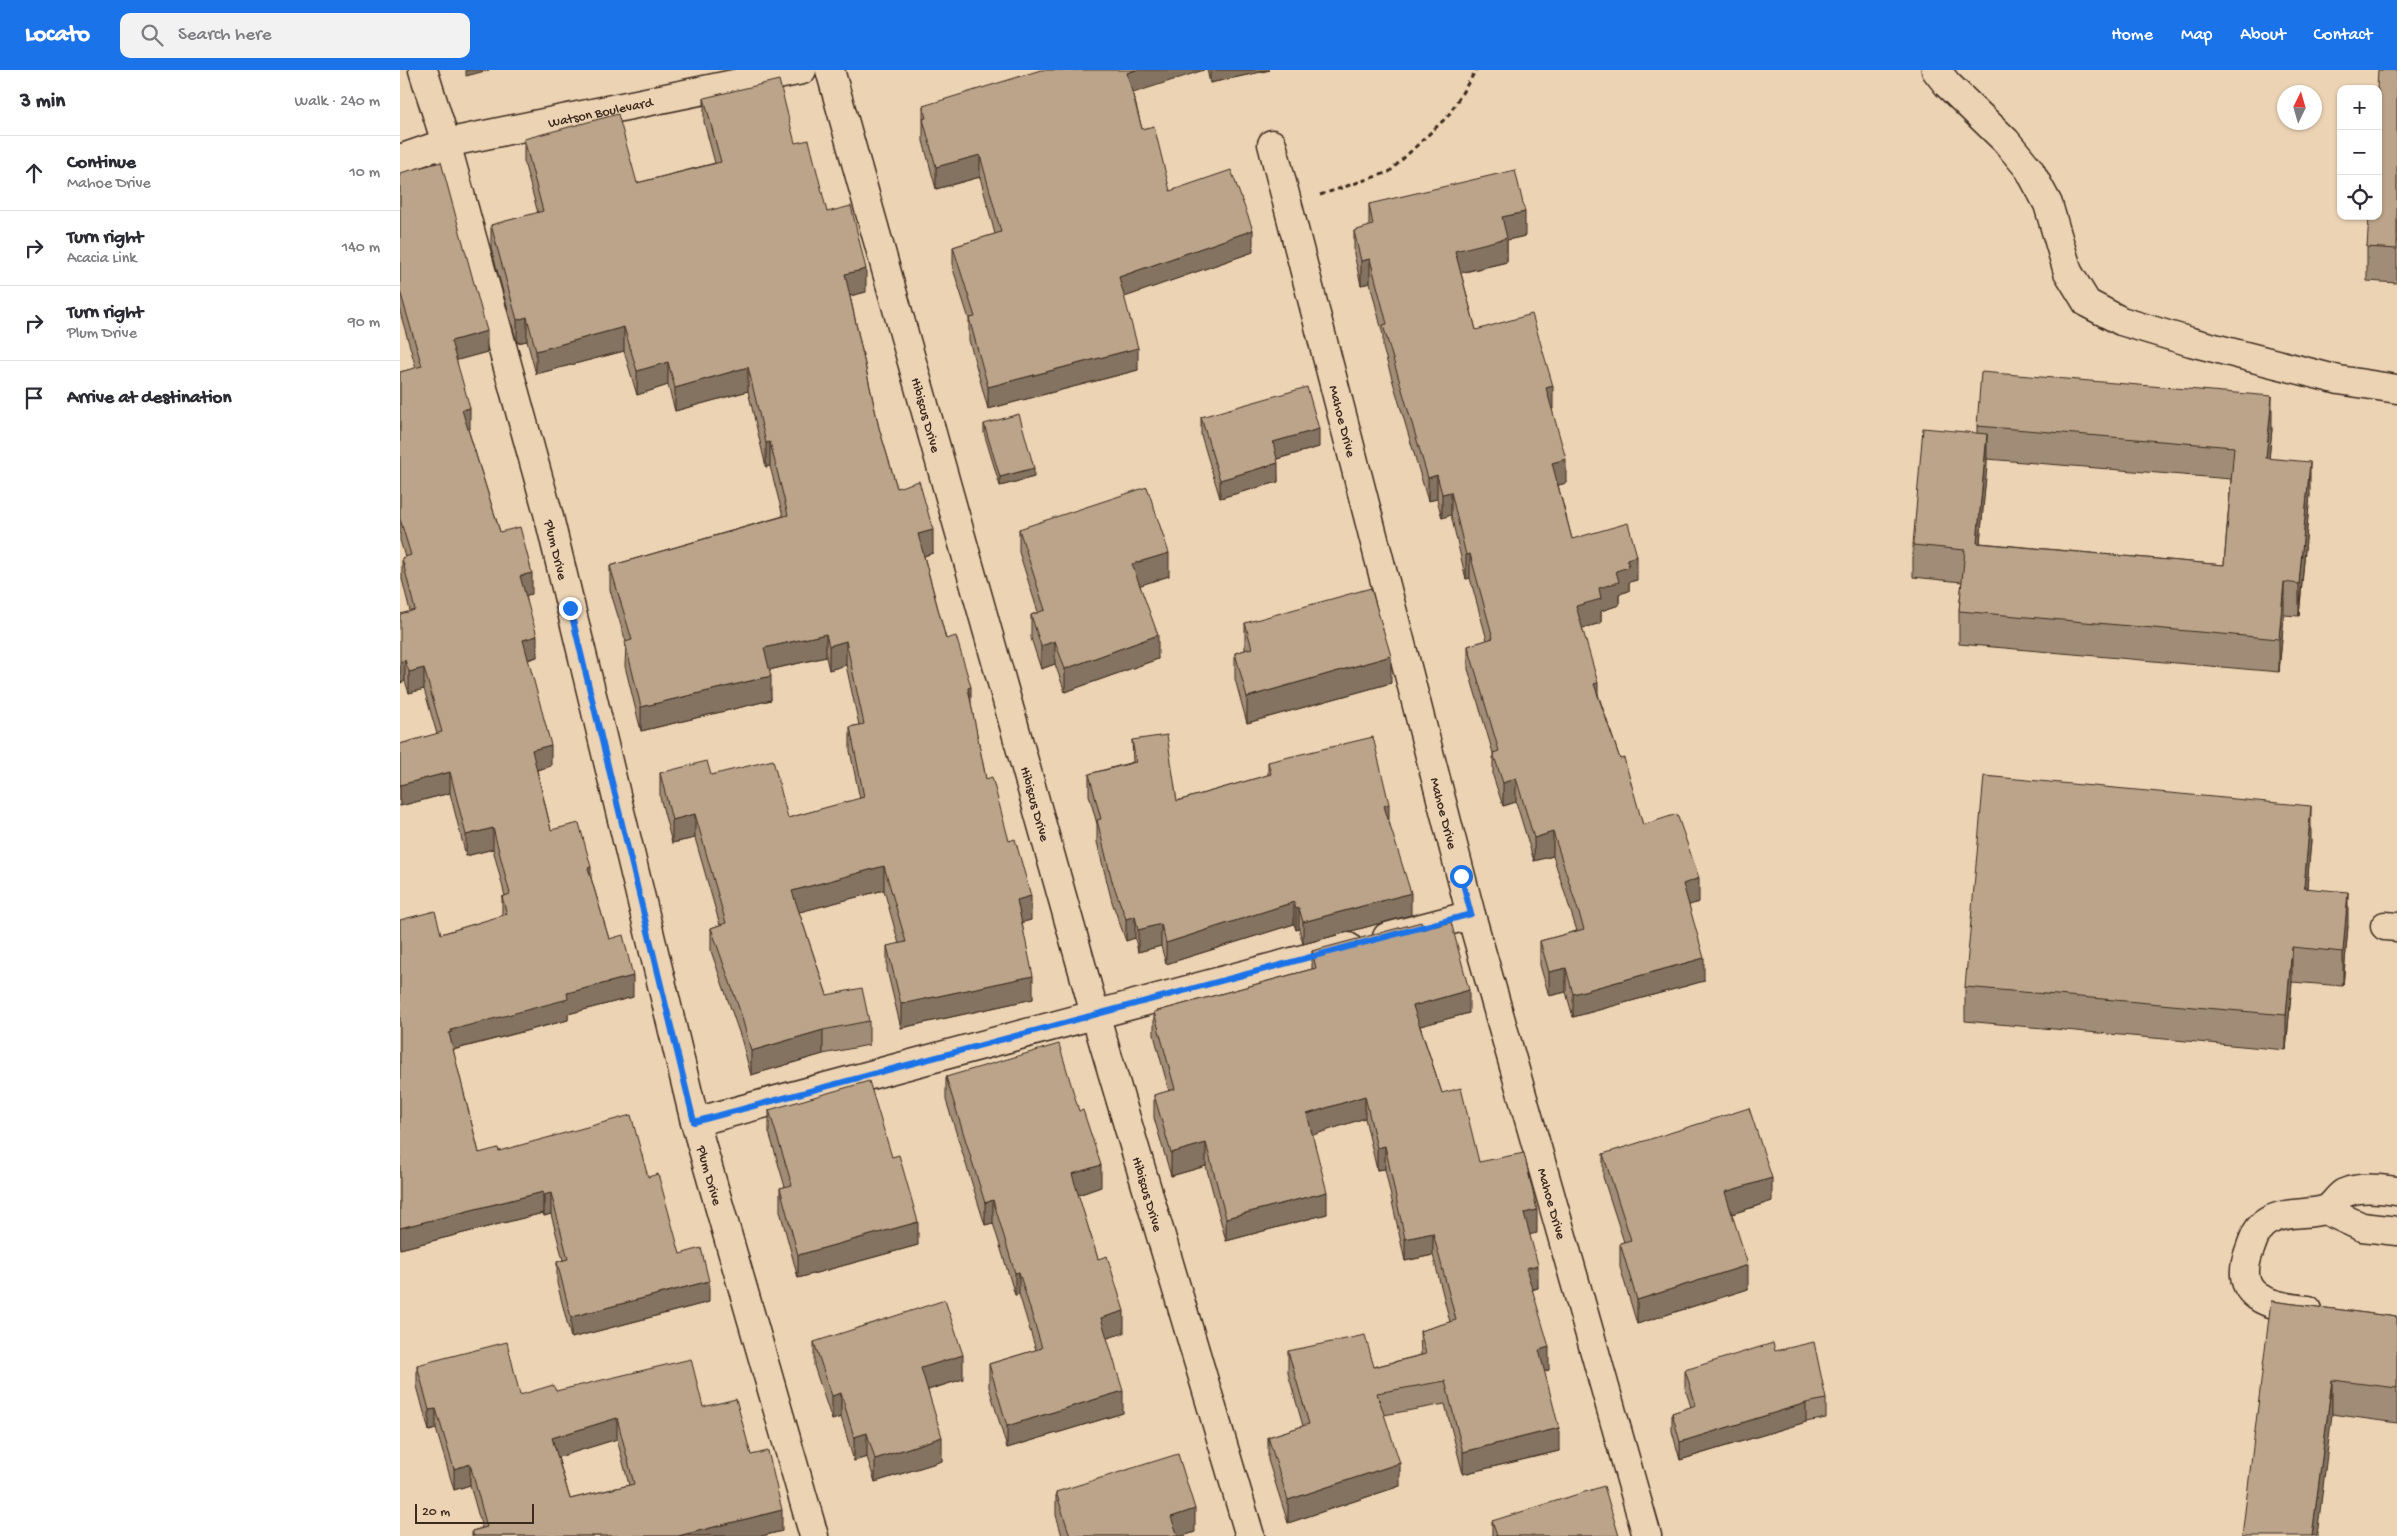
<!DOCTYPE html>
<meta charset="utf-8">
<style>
:root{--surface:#fff;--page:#f2f2f3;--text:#2b2b33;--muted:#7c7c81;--line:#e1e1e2;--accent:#1a73e8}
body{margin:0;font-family:"Gochi Hand",sans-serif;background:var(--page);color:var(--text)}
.controls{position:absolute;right:15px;top:15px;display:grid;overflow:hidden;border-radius:10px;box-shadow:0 1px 4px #0004}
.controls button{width:45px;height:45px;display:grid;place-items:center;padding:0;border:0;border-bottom:1px solid var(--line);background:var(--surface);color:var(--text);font:25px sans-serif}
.compass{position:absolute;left:1877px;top:15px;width:45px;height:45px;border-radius:50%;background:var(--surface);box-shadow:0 1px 4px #0004;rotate:5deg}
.scale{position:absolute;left:15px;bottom:12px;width:119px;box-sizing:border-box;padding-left:5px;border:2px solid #3b2a1e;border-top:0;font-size:14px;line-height:18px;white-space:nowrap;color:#3b2a1e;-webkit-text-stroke:4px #ecd3b4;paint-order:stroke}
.stop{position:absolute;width:15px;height:15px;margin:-11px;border:4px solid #1a73e8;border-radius:50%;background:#fff}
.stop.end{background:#1a73e8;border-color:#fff;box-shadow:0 1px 5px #0008}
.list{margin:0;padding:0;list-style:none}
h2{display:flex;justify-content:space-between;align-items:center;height:65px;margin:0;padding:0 20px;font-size:21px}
h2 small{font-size:16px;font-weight:400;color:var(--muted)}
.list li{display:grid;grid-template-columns:32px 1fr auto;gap:15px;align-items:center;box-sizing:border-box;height:75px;padding:0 20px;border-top:1px solid var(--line)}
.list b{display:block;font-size:19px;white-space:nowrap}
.list p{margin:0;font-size:16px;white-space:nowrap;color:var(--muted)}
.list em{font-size:16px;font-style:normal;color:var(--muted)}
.icon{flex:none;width:28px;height:28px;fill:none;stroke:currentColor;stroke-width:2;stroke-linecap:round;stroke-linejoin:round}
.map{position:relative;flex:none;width:1997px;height:1466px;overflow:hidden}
header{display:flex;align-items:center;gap:30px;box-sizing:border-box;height:70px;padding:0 25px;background:var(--accent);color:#fff}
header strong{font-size:24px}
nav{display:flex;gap:28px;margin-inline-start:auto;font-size:18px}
.search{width:350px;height:45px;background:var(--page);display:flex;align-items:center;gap:12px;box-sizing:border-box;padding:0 18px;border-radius:10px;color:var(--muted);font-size:19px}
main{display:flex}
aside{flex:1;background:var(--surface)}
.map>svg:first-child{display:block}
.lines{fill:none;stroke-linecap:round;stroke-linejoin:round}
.minor-casing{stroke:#3b2a1e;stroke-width:31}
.path{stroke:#3b2a1e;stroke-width:3;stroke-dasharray:5 4;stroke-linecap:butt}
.minor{stroke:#ecd3b4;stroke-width:28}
.wall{fill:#a18d77;stroke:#3b2a1e;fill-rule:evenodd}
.shaded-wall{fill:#837361;stroke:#3b2a1e}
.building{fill:#bba48a;stroke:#3b2a1e;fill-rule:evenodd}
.route{stroke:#1a73e8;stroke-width:6}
.labels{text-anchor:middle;stroke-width:4;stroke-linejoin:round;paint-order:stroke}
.street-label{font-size:14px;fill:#3b2a1e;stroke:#ecd3b4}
</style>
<header>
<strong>Locato</strong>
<div class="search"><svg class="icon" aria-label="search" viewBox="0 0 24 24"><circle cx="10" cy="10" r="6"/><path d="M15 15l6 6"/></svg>Search here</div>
<nav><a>Home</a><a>Map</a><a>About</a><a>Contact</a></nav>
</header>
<main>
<aside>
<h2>3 min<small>Walk · 240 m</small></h2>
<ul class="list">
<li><svg class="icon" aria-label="ahead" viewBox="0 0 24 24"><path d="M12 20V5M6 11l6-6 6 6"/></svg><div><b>Continue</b><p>Mahoe Drive</p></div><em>10 m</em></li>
<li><svg class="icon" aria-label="right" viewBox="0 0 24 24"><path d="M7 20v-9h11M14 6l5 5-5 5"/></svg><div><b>Turn right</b><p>Acacia Link</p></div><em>140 m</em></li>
<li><svg class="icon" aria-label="right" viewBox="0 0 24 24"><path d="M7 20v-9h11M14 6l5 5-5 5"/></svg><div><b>Turn right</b><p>Plum Drive</p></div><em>90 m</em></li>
<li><svg class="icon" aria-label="arrive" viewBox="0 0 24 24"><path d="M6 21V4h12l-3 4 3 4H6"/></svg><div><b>Arrive at destination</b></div></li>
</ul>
</aside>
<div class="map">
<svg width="1997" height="1466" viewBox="0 0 1997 1466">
<rect width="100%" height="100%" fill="#ecd3b4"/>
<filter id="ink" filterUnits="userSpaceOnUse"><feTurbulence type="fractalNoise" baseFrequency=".02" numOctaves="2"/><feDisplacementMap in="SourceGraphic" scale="10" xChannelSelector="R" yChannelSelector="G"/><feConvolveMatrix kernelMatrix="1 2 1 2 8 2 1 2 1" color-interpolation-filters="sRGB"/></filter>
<g filter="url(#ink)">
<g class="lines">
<g class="minor-casing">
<g id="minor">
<path id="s1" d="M23,0l23,73 102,370 147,609 119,414"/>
<path id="s2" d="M430,0l265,944 155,522"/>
<path d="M1536,0l11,14 59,57 23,28 19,35 20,68 19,31 34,18 70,21 148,38 58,9"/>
<path id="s3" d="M872,74l199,771 176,621"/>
<path id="s4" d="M0,89l46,-16 356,-73"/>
<path d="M1985,856l12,1"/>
<path d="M987,867l84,-22"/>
<path d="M295,1052l653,-175"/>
<path d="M1925,1140l37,17 35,4"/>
<path d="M1908,1240c-39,-4 -77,-12 -58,-61 4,-11 7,-22 18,-28 19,-10 38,-6 56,-11 8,-2 13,-13 20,-17 17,-7 36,-4 53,-2"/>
</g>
</g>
<path class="path" d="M920,125l69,-23 59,-56 28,-46"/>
<use href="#minor" class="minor"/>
</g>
<g class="wall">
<path d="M807,0h63l-60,13z"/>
<path d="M1997,0v213l-30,-2v-34z"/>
<path d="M733,23l9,36 28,62 83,61 -129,45 14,73 -150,39 -19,-69v-21l-16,-50v-22l42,-13 -15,-57 -44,12 -13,-48v-35z"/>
<path d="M304,28l91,45 32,69 39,80 -16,4 29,132 18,60 36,65 -9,3 22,83 25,66 15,74 23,62 22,79 -9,2 11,77 -132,29 -14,-58v-24l12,-2 -15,-54 -85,22 28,83 42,26v24l-46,9 -72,21 -10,-37 -30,-87v-23l9,-3 -25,-87 -23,5 -12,-46v-24l51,2 77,43 72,-19 -10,-48v-24l9,-2 -13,-60 -17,5 -3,-13 -57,13 2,30 -130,31 -16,-65 1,-24 -16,-52v-24l173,-50 -13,-50 -4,1 -18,-76 -73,20 -7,-26 -31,10 -13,-44 -88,23 -9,-33 -10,2 -26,-95v-23l47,-12 -14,-51v-23l113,44 78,-20 -11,-41z"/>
<path d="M0,103l87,179 -31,8 14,69h-2l32,103 32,62 -6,1 11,62 -9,3 23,106 -14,4 14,60 40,48 18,61 24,58 -65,17v6l-115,30 26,103 20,-2 149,26 32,77 29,48 -138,36 -14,-55v-21l6,-2 -12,-46 -7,2 -1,-3 -143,36v-329l41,14 61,-18v-19l3,-1 -12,-47 -27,7 -16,-63 -50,13v-62l37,-10 -13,-45 -15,4 -4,-12 -5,2 10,-72 -8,-32v-21l3,-1 -5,-17v-168l16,-4 -16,-56z"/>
<path d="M969,134l156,32 -18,4v22l-46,11 15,57 77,79 -1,1 14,73 -8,2 14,54 65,41 -8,2v9l-10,3v11l-18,6v12l-19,5 16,66 22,65 23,66 56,77 -10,3 15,76 -131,36 -7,-25 -17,4 -9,-31v-24l37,-10 -24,-75 -19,5 -18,-59 -13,4 -10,-30v-23l-25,-84v-23l19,-6 -17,-62 -4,1 -15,-64 -9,3 -5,-19 -9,2 -45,-153v-13l-13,-52 -9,2 -7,-31v-23l15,-4z"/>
<path d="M801,347l118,30 -42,12 1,23 -58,16 -19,-63z"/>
<path d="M584,354l50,53 -34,9 -16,-53z"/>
<path d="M1577,356l295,3 -3,29 41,36 -11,122 -15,-1 -5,57 -320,-28v-33l3,-29 -49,-5v-32l64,-112zM1587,389l244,20 -7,86 -244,-22z"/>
<path d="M619,459l150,47 -29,9 18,74 -93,33 -10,-28 -14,5 -10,-31v-23l7,-3 -19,-60z"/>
<path d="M845,553l146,60 -144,40 -12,-44v-26l10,-3z"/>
<path d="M732,670l45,61 91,-26v-13l121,59 22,94 -108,29 -4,-15 -3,1 -2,-6 -128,40 -5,-18 -23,6 -3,-14 -9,3 -14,-39 -15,-60v-18l-8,-29v-21l44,-12z"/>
<path d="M1911,770l-4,48 41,38 -5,60 -51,-4 -6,68 -321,-29v-34z"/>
<path d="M1023,859l46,84 -49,13 22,67 37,69 58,71 -8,1 9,54 -6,2 17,80 -5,1 15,80 -96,23 -18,-70 -61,11 16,71 -112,37 -20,-63v-23l35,-11 -15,-53v-22l86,16 47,-12 -1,-24 30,-9 -17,-67 -28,6 -20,-92 -8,1 -12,-52 -53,17 15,79 -101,27 -20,-75 -35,10 -17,-58v-23l15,-4 -15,-56v-23l158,-43v-18z"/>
<path d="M546,1007l155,110 -23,8 20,64 26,74 -17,5 16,75 -116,35 -18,-61v-23l47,-14 -17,-56 -4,1 -22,-72 -8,2 -39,-125z"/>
<path d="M369,1040l123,47 26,88 -120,33 -18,-67v-23l5,-1 -16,-55z"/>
<path d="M1203,1084l169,47 -40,13 16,75 -111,35 -17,-57v-24l4,-1 -21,-65z"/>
<path d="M1871,1231l126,16v106l-65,-9z"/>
<path d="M414,1272l149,37 -35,11 14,71 -67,21 -8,-25 -13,4 -13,-44 -9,3 -18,-54z"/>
<path d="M1375,1281l51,48v19l-20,4 -126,38 -8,-29v-18l19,-6 -6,-19v-18z"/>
<path d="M17,1295l103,30 36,-4 147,16 48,48 31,76 -20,5h-290v-5l10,-3 -12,-43 -16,5 -18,-61 -7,2 -12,-45zM217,1369l12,46 -59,14 -12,-42z"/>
<path d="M656,1422l139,40 -12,4h-121l-6,-21z"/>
<path d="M1092,1451l127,15h-127z"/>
</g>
<g class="shaded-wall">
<path d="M66,0h23l-23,6z"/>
<path d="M736,0h68l-77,25v-22z"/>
<path d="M810,0h60l-60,13z"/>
<path d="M580,85v22l-44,12v-22z"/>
<path d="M1125,142v24l-18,4v22l-52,12v-23l47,-34z"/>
<path d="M853,160v22l-134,47v-22z"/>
<path d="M970,189v24l-9,2v-24z"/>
<path d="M466,199v23l-21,5v-23z"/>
<path d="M127,247v24l-10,2v-23z"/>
<path d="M224,257v24l-88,23v-23z"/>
<path d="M87,261v21l-36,10v-21z"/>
<path d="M738,278v22l-150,39v-22z"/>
<path d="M268,292v23l-31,10v-24z"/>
<path d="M348,297v24l-73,20v-23z"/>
<path d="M1153,316v23l-7,2v-23z"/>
<path d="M1872,326v33l-6,61v-32z"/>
<path d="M70,338v21l-8,2v-21z"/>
<path d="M919,359v18l-46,13v-18z"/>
<path d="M1587,364v32l-10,109v-32z"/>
<path d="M370,372v24l-4,1v-24z"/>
<path d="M1166,389v24l-14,4v-24z"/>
<path d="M1910,392v32l-11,122v-32z"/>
<path d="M878,393v19l-58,16v-18z"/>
<path d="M634,398v9l-34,9v-9z"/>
<path d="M1037,405v24l-9,2v-23z"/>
<path d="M1051,422v23l-9,3v-24z"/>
<path d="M533,460v23l-15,5v-24z"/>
<path d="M769,483v23l-37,12v-24z"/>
<path d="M1070,484v24l-4,1v-24z"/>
<path d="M1237,486v24l-8,2v9l-10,3v11l-18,6v12l-25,7v-24l23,-18 28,-29z"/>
<path d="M132,503v21l-12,3v-21z"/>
<path d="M1884,512v33l-5,57v-33z"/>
<path d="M426,564v23l-62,14v-23z"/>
<path d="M758,565v24l-93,33v-23z"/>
<path d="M137,566v21l-14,4v-21z"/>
<path d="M446,571v24l-17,5v-24z"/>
<path d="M655,571v23l-14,5v-23z"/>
<path d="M991,586v27l-144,40v-26z"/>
<path d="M5,590v21l-5,2v-21z"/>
<path d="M24,598v21l-15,4v-21z"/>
<path d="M371,606v24l-130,31v-24z"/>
<path d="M1198,613v23l-4,-22z"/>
<path d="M571,617v24l-3,-23z"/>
<path d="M151,675v21l-19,5v-21z"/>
<path d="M50,702v21l-50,13v-21z"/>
<path d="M1116,708v24l-13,4v-23z"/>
<path d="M989,734v22l-5,-20z"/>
<path d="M1911,736v34l-7,82v-34z"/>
<path d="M295,744v24l-23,5v-23z"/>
<path d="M93,758v21l-27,7v-21z"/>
<path d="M1153,762v24l-19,5v-23z"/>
<path d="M484,796v24l-92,24v-23z"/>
<path d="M191,797v21l-3,-20z"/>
<path d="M1299,808v24l-16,5v-23z"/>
<path d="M1948,822v34l-5,60v-34z"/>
<path d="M1011,823v22l-108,29v-22z"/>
<path d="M631,826v24l-14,4v-24z"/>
<path d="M894,832v22l-128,40v-21z"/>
<path d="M899,838v21l-3,1v-21z"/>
<path d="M735,846v22l-9,3v-22z"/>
<path d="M761,854v22l-23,6v-22z"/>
<path d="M1892,877v35l-6,68v-35z"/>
<path d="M1304,888v23l-131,36v-23z"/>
<path d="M1166,898v24l-17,4v-24z"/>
<path d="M233,906v21l-65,17v6l-116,30 -3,-17 2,-3 116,-37z"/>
<path d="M633,906v23l-132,29v-24z"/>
<path d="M1069,920v23l-56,15v-22z"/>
<path d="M423,960v24l-72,21v-24z"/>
<path d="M965,1026v22l-58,19v-23z"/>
<path d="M806,1073v23l-35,10v-23z"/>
<path d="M985,1076v23l-8,1v-22z"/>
<path d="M701,1095v22l-29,10v-23z"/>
<path d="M1372,1108v23l-47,15v-24z"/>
<path d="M143,1122v21l-143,36v-21z"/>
<path d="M927,1122v22l-101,27v-23z"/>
<path d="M151,1123v21l-7,2v-21z"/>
<path d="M593,1130v23l-8,2v-22z"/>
<path d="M1137,1140v23l-13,3v-23z"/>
<path d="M518,1152v23l-120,33v-23z"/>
<path d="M1033,1163v22l-28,6v-22z"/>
<path d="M1138,1195v23l-12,3v-23z"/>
<path d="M1348,1195v24l-111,35v-24z"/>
<path d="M619,1202v22l-4,1v-22z"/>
<path d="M309,1211v21l-138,36v-21z"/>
<path d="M724,1241v22l-23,7v-22z"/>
<path d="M1149,1277v23l-10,3v-23z"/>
<path d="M563,1285v24l-42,13v-24z"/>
<path d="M1932,1310v34l-15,122h-5z"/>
<path d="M723,1321v22l-116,35v-22z"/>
<path d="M441,1323v24l-9,3v-24z"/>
<path d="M1406,1333v19l-126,38v-18z"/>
<path d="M36,1339v20l-7,2v-21z"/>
<path d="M217,1348v21l-65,20v-21z"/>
<path d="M1159,1358v23l-96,23v-22z"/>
<path d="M467,1363v24l-13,4v-24z"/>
<path d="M542,1367v24l-67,21v-23z"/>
<path d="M1000,1393v23l-112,37v-23z"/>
<path d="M70,1394v21l-16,5v-21z"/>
<path d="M795,1439v23l-12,4h-12v-19z"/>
<path d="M382,1440v21l-20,5h-84z"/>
</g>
<g class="building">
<path d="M641,0h95l-9,3 15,56 12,-3 16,65 61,-21 22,60 -134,47 19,71 -150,39 -19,-69 6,-1 -22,-70 48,-15 -21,-77 -44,12 -13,-48 3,-1 -3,-12z"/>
<path d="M1978,0h19v179l-30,-2 2,-31h9v-127h-1z"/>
<path d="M379,10l16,63 14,-3 18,72 24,-6 15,63 -21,5 34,154 18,60 22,-7 14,49 -15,4 28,105 10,-3 15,51 -3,1 18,91 6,-2 17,64 6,-2 16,57 -14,4 16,76 -132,28 -14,-58 19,-4 -22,-76 -92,25 35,104 35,-7 7,33 -46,9 -72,21 -10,-37 -30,-86 15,-5 -31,-109 -23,6 -12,-47 47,-12 4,14 62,-15 15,58 76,-21 -14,-70 14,-3 -18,-83 -17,5 -3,-12 -62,14 7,28 -130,31 -16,-65 7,-2 -22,-74 178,-51 -18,-73 -4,1 -18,-76 -73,21 -7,-26 -31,9 -13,-44 -88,24 -9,-34 -10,3 -26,-95 52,-14 -19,-72 94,-25 19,69 84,-21 -17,-64z"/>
<path d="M41,92l46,169 -36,10 19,67 -8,2 38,122 20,-5 12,46 -12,3 17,60 -14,4 28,105 -19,5 19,80 28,-7 12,44 -3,1 21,71 14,-4 10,41 -66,17 1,6 -117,31 1,2 -3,1 30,120 19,-5 1,3 132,-36 17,62 10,-3 22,80 21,-6 8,33 -138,36 -14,-55 11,-3 -17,-66 -7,2 -1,-3 -143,36v-308l35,-9 6,23 66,-20 -5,-17 8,-3 -17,-66 -27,7 -16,-63 -50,13v-41l42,-12 -18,-64 -15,4 -4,-12 -5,2v-48l15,-4 -13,-52 9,-3 -11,-36v-147l22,-6 -22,-75v-118z"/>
<path d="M1115,100l10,42 -23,5 5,21 -52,13 21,79 56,-16 21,72 -7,2 20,71 -14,4 20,76 56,-16 9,33 -10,3 2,8 -13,4 3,11 -20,6 2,11 -25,7 22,77 -4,1 26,75 4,-1 19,67 34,-11 22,64 -16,6 21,74 -131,36 -7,-26 -17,4 -9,-31 44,-12 -31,-97 -19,6 -18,-60 -13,5 -10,-30 6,-2 -31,-105 25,-8 -23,-84 -4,1 -15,-63 -9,2 -5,-19 -9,3 -45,-153 4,-1 -17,-65 -9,2 -7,-30 19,-6 -4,-21z"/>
<path d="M1581,302l291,24 -6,62 44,4 -11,122 -15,-2 -5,57 -320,-28 6,-61 -52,-5 10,-117 64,6 -10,109 247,22 10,-118 -257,-21z"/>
<path d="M907,317l12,42 -46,13 5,21 -58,17 -19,-63z"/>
<path d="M619,344l15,54 -34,9 -16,-53z"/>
<path d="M747,417l22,66 -37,11 26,71 -93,34 -10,-28 -14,5 -10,-31 14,-5 -26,-81z"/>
<path d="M971,518l20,68 -144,41 -12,-44 17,-5 -7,-25z"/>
<path d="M767,665l10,66 94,-27 -3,-12 105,-25 16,67 -5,2 27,87 -108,29 -4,-14 -3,1 -2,-7 -128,41 -5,-19 -23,6 -3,-14 -9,3 -14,-38 -15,-61 4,-1 -12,-45 47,-12 -4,-22z"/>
<path d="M1584,706l327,30 -7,82 44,4 -5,60 -51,-5 -6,68 -321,-28z"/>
<path d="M1021,852l2,7 28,-7 18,68 -56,16 29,87 19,-5 18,74 45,-9 13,57 -13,3 14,52 -12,3 23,79 -10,3 20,78 -96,24 -18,-71 -68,12 23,70 -112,37 -20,-63 41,-13 -21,-73 77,-16 9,32 52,-13 -6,-23 36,-11 -23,-87 -28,6 -20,-93 -8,2 -12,-52 -58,18 20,78 -101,26 -20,-75 -35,10 -17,-58 21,-6 -21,-77 162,-44 -4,-17z"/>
<path d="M659,974l20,67 4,-1 18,55 -29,9 26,85 9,-3 17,55 -23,7 22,73 -116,35 -18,-62 53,-16 -23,-76 -4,1 -22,-73 -8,3 -39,-126z"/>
<path d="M469,1011l23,76 7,-2 19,67 -120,33 -18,-67 12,-3 -23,-75z"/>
<path d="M1349,1038l23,70 -47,14 23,73 -111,35 -17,-57 11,-3 -28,-86z"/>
<path d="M545,1230l18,55 -42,13 21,69 -67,22 -8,-26 -13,4 -13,-44 -9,3 -18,-54z"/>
<path d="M1871,1231l126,16v71l-65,-8 -20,156h-70z"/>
<path d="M107,1272l13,53 33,-10 3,6 135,-32 12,48 33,-8 15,56 17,-4 14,59 -104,26h-204l-2,-5 15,-4 -17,-63 -16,5 -18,-60 -7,1 -12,-45zM217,1348l17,66 -64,15 -18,-61z"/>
<path d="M1414,1272l12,57 -20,4 -126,39 -8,-29 24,-8 -11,-35 88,-27 2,8z"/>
<path d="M778,1384l17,55 -24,8 7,19h-108l-14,-44z"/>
<path d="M1204,1416l15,50h-122l-5,-15z"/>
</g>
</g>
<g class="lines" filter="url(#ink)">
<path class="route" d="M170,538l124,514 777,-208 -10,-38"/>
</g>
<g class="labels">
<g class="street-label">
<text dy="5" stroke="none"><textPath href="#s4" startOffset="206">Watson Boulevard</textPath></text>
<text dy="5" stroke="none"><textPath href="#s2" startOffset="358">Hibiscus Drive</textPath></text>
<text dy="5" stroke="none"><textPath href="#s3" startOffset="286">Mahoe Drive</textPath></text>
<text dy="5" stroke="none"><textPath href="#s1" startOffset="498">Plum Drive</textPath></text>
<text dy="5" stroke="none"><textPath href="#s2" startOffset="762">Hibiscus Drive</textPath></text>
<text dy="5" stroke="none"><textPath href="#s3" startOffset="691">Mahoe Drive</textPath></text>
<text dy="5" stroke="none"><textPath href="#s1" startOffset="1142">Plum Drive</textPath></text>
<text dy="5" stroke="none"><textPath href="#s2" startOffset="1168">Hibiscus Drive</textPath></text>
<text dy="5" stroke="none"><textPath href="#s3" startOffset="1096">Mahoe Drive</textPath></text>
</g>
</g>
</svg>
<div class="controls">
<button>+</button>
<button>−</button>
<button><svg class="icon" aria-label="locate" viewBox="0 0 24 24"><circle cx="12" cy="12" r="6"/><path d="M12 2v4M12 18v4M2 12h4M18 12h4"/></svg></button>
</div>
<svg class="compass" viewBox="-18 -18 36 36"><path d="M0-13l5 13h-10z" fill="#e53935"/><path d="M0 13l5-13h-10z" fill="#7c7c81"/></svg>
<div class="scale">20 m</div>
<div class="stop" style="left:1061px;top:806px"></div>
<div class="stop end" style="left:170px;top:538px"></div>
</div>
</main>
